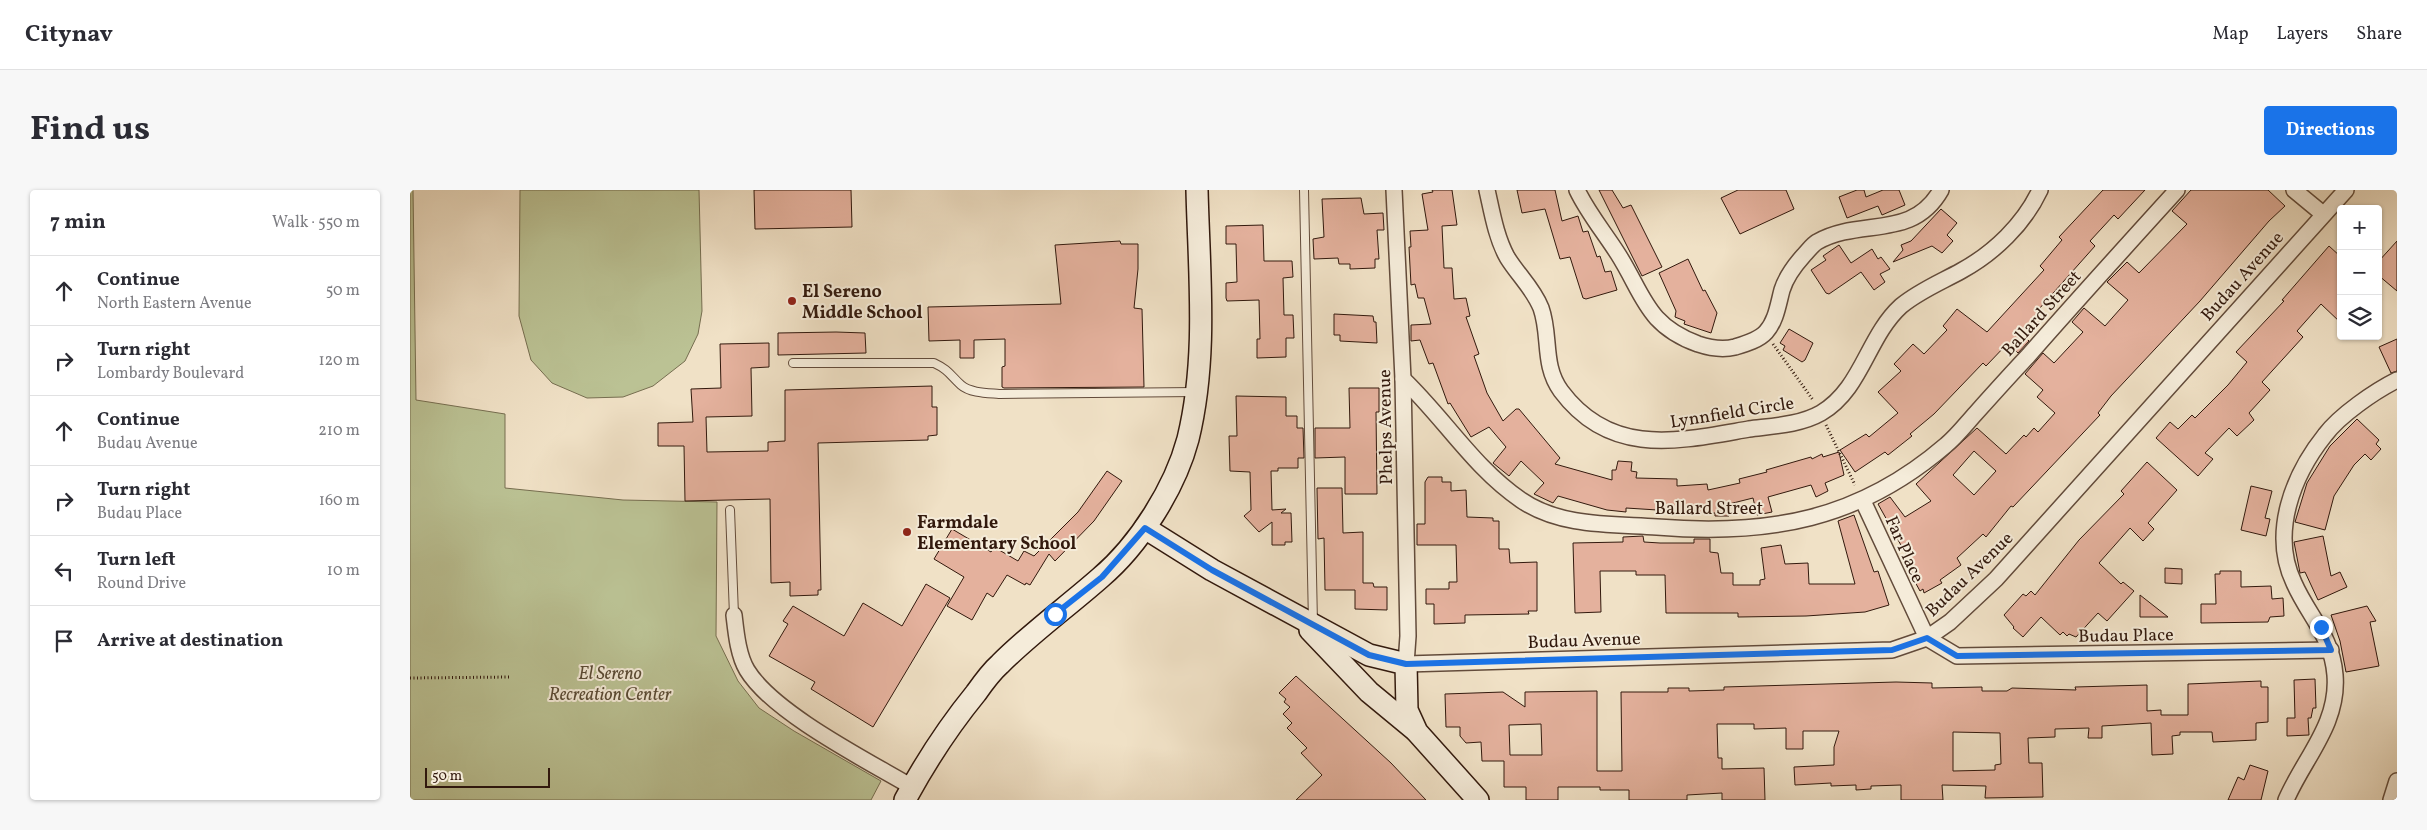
<!DOCTYPE html>
<meta charset="utf-8">
<style>
:root{--surface:#fff;--page:#f7f7f7;--text:#2b2b33;--muted:#7c7c81;--line:#e1e1e2;--accent:#1a73e8}
body{margin:0;font-family:Vollkorn,serif;background:var(--page);color:var(--text)}
.controls{position:absolute;right:15px;top:15px;display:grid;overflow:hidden;border-radius:5px;box-shadow:0 1px 4px #0004}
.controls button{width:45px;height:45px;display:grid;place-items:center;padding:0;border:0;border-bottom:1px solid var(--line);background:var(--surface);color:var(--text);font:25px sans-serif}
.scale{position:absolute;left:15px;bottom:12px;width:125px;box-sizing:border-box;padding-left:5px;border:2px solid #32190d;border-top:0;font-size:14px;line-height:18px;white-space:nowrap;color:#32190d;-webkit-text-stroke:4px #f5ecda;paint-order:stroke}
.stop{position:absolute;width:15px;height:15px;margin:-11px;border:4px solid #1a73e8;border-radius:50%;background:#fff}
.stop.end{background:#1a73e8;border-color:#fff;box-shadow:0 1px 5px #0008}
.list{margin:0;padding:0;list-style:none}
h2{display:flex;justify-content:space-between;align-items:center;height:65px;margin:0;padding:0 20px;font-size:21px}
h2 small{font-size:16px;font-weight:400;color:var(--muted)}
.list li{display:grid;grid-template-columns:32px 1fr auto;gap:15px;align-items:center;box-sizing:border-box;height:70px;padding:0 20px;border-top:1px solid var(--line)}
.list b{display:block;font-size:19px;white-space:nowrap}
.list p{margin:0;font-size:16px;white-space:nowrap;color:var(--muted)}
.list em{font-size:16px;font-style:normal;color:var(--muted)}
.icon{flex:none;width:28px;height:28px;fill:none;stroke:currentColor;stroke-width:2;stroke-linecap:round;stroke-linejoin:round}
.map{position:relative;flex:none;width:1987px;height:610px;overflow:hidden;border-radius:5px}
header{display:flex;align-items:center;gap:30px;box-sizing:border-box;height:70px;padding:0 25px;background:var(--surface);border-bottom:1px solid var(--line)}
header strong{font-size:24px}
nav{display:flex;gap:28px;margin-inline-start:auto;font-size:18px}
.intro{display:flex;align-items:center;justify-content:space-between;box-sizing:border-box;height:120px;padding:0 30px}
h1{margin:0;font-size:35px}
.button{padding:12px 22px;border-radius:5px;background:var(--accent);color:#fff;font-size:18px;font-weight:700}
main{display:flex;gap:30px;padding:0 30px}
aside{flex:1;background:var(--surface);border-radius:5px;box-shadow:0 1px 4px #0004}
.map>svg:first-child{display:block}
.green{fill:#bbc294;stroke:#766e50}
.building{fill:#e4b19d;stroke:#32190d;fill-rule:evenodd}
.lines{fill:none;stroke-linecap:round;stroke-linejoin:round}
.lane-casing{stroke:#624b3b;stroke-width:10}
.street-casing{stroke:#624b3b;stroke-width:18}
.secondary-casing{stroke:#32190d;stroke-width:24}
.path{stroke:#32190d;stroke-width:3;stroke-dasharray:1 2.5;stroke-linecap:butt}
.lane{stroke:#f5ecda;stroke-width:8}
.street{stroke:#f5ecda;stroke-width:15}
.secondary{stroke:#f5ecda;stroke-width:21}
.route{stroke:#1a73e8;stroke-width:6}
.poi-dot{fill:#8f2418;stroke:#f5ecda;stroke-width:2}
.labels{text-anchor:middle;stroke-width:4;stroke-linejoin:round;paint-order:stroke}
.street-label{font-size:18px;fill:#32190d;stroke:#f5ecda}
.poi-label{font-size:18px;font-weight:bold;fill:#32190d;stroke:#f5ecda;text-anchor:start}
.park-label{font-size:18px;font-style:italic;fill:#5b4c36;stroke:#f5ecda}
</style>
<header>
<strong>Citynav</strong>
<nav><a>Map</a><a>Layers</a><a>Share</a></nav>
</header>
<div class="intro"><h1>Find us</h1><a class="button">Directions</a></div>
<main>
<aside>
<h2>7 min<small>Walk · 550 m</small></h2>
<ul class="list">
<li><svg class="icon" aria-label="ahead" viewBox="0 0 24 24"><path d="M12 20V5M6 11l6-6 6 6"/></svg><div><b>Continue</b><p>North Eastern Avenue</p></div><em>50 m</em></li>
<li><svg class="icon" aria-label="right" viewBox="0 0 24 24"><path d="M7 20v-9h11M14 6l5 5-5 5"/></svg><div><b>Turn right</b><p>Lombardy Boulevard</p></div><em>120 m</em></li>
<li><svg class="icon" aria-label="ahead" viewBox="0 0 24 24"><path d="M12 20V5M6 11l6-6 6 6"/></svg><div><b>Continue</b><p>Budau Avenue</p></div><em>210 m</em></li>
<li><svg class="icon" aria-label="right" viewBox="0 0 24 24"><path d="M7 20v-9h11M14 6l5 5-5 5"/></svg><div><b>Turn right</b><p>Budau Place</p></div><em>160 m</em></li>
<li><svg class="icon" aria-label="left" viewBox="0 0 24 24"><path d="M17 20v-9H6M10 6l-5 5 5 5"/></svg><div><b>Turn left</b><p>Round Drive</p></div><em>10 m</em></li>
<li><svg class="icon" aria-label="arrive" viewBox="0 0 24 24"><path d="M6 21V4h12l-3 4 3 4H6"/></svg><div><b>Arrive at destination</b></div></li>
</ul>
</aside>
<div class="map">
<svg width="1987" height="610" viewBox="0 0 1987 610">
<rect width="100%" height="100%" fill="#f0e1c6"/>
<filter id="stains"><feTurbulence type="fractalNoise" baseFrequency=".004" numOctaves="4"/><feColorMatrix values="0 0 0 0 .2 0 0 0 0 .09 0 0 0 0 .02 0 0 0 .5 -.17"/></filter>
<radialGradient id="worn" r=".72"><stop offset=".6" stop-color="#630" stop-opacity="0"/><stop offset="1" stop-color="#630" stop-opacity=".3"/></radialGradient>
<g class="green">
<path d="M0,0h3l3,210 89,14v74l118,12 94,2 -1,134 22,45 21,27 35,23 87,50 -10,19h-461z"/>
<path d="M110,0h179l3,121 -4,23 -13,27 -32,25 -30,11 -36,1 -35,-15 -21,-23 -12,-44z"/>
</g>
<g class="building">
<path d="M344,0h97l1,37 -97,2z"/>
<path d="M1022,0h20l5,35 -15,1 2,42h8l2,31 12,-1 4,18 -4,1 13,37 -5,2 13,37 16,28 13,-12h3l41,49 -5,6 57,16v-10h4l2,-9 14,1 -1,9 6,1 -1,6 41,1v7l30,-2 1,6 32,-7 -1,-4 28,-7 -1,-2 45,-13 1,2 10,-5 1,3 16,-5 5,23 -19,8 3,8 -12,6 -5,-12 -43,12 4,15 -15,3 -4,-17 -24,6v12h-14v-3h-42v-2l-47,-3v4l-19,-2 -49,-14 -5,7 -19,-9 10,-11 -23,-22 -12,15 -16,-13 13,-16 -17,-20 -18,10 -21,-34 -2,1 -15,-41 -4,1 -9,-24 -9,1v-16l20,-1 -7,-26h-6l-3,-14 -4,1 -2,-38h2l-1,-16 18,-1 -6,-36 11,-2z"/>
<path d="M1107,0h38l7,31 16,-5 5,16 5,-1 9,26 3,-1 5,16 6,-1 6,19 -31,9 -3,-1 -13,-41 -10,2 -15,-50 -23,4z"/>
<path d="M1189,0h13l11,18 8,-3 31,62 -20,9z"/>
<path d="M1328,0h48l8,19 -54,25 -19,-36z"/>
<path d="M1447,0h7l2,7 17,-7h16l6,15 -23,10 -4,-9 -31,12 -8,-21z"/>
<path d="M1693,0h42l-27,29 -4,-4 -24,26 5,5 -56,63 6,6 -20,22 4,4 -11,12 -10,-10 -22,23 -3,-3 -49,51 -24,20 2,2 -24,19 -3,-3 -30,20 -15,-22 26,-16 3,3 29,-24 -20,-21 23,-21 -7,-7 19,-20 11,10 23,-24 -4,-4 14,-17 30,23 57,-62 -4,-4 22,-26 -3,-3z"/>
<path d="M1781,0h77l17,16 -16,15 -69,80 -89,95 -13,17 2,2 -87,92 -2,-1 -25,31 -3,-3 -26,24 4,7 -21,15 2,3 -18,10 -1,-4 -3,2 -18,-33 5,-2 -29,-52 12,-7 15,20 26,-16 -15,-17 61,-56 29,26 18,-19 2,2 8,-9 4,4 17,-19 -18,-16 6,-7 -18,-16 18,-21 11,10 29,-31 -11,-10 12,-14 21,18 23,-26 -21,-18 20,-20 12,11 48,-49 -15,-13zM1564,261l22,20 -22,24 -21,-20z"/>
<path d="M951,8l3,16 19,-1 1,17h-7l2,29h-4v9l-25,1v-5h-11l-1,-6 -24,1 -1,-20 11,-2 -2,-38z"/>
<path d="M1531,19l16,14 -10,12 6,6 -11,12 -10,-7 -39,16 10,-12 -2,-5 10,-4z"/>
<path d="M853,35l1,36h28l1,16 -10,1 1,37h9l1,23h-8v19l-29,1v-19h3l-1,-39 -32,1 -1,-3v-15l11,-1 -1,-38h-10v-18z"/>
<path d="M710,51l1,3h17v25l-4,39 8,1 2,78 -140,1 -2,-1v-20l3,-1v-27l-31,1v18h-14v-18l-31,1 -1,-34 133,-3 -6,-59z"/>
<path d="M1987,51v50l-19,-16v-13z"/>
<path d="M1429,55l12,18 21,-14 6,10 3,-2 9,12 -10,5 5,8 -11,8 -13,-18 -32,22 -3,-1 -15,-23 15,-10 -3,-4z"/>
<path d="M1919,56l12,11v66l-20,-19 -24,27 6,6 -41,45 8,8 -21,23 5,7 -17,16 -8,-8 -24,25 8,6 -15,17 -42,-38 14,-16 8,7 14,-14 3,3 33,-33 19,-23 -11,-10 48,-51 -2,-1z"/>
<path d="M1278,69l15,32 2,-1 12,23 -6,20 -27,-9 1,-3 -10,-4 1,-6 -17,-38z"/>
<path d="M924,124l39,2 1,6h2l1,21 -37,-2v-6h-6z"/>
<path d="M1379,139l24,14 -8,17 -3,2 -19,-12 2,-4 -5,-3z"/>
<path d="M426,142l29,1 1,20 -88,2v-22z"/>
<path d="M1987,149v32l-6,2 -12,-26z"/>
<path d="M359,153v24l-18,1 1,48 -46,1 1,35 61,-1v-9l17,-1v-51l147,-4v21h5v28l-9,1v4l-110,3 3,147h-3v5l-28,1v-14l-19,1 -1,-84 -85,2 -1,-55h-26v-23l35,-1 -2,-33 30,-1 -1,-44z"/>
<path d="M939,198h30v24h-3l1,82h-32v-37l-30,1v-30h35z"/>
<path d="M826,206l50,1v19h11v12h6l1,30h-6v10h-20v3h-7l1,39 14,-1 -5,4h10l1,29h-7v3h-13v-23l-13,10 -15,-16 7,-6 -1,-38 -20,-1 -1,-35h8z"/>
<path d="M1947,229l22,21 -3,4 5,5 -10,11 -6,-6 -11,11 -20,31 -9,34 -30,-8 12,-39 23,-37z"/>
<path d="M1737,272l30,28 -29,33 6,6 -11,12 -13,-13 -31,35 22,21 2,-2 11,9 -27,30 -9,-8 -22,24 -7,-3 -2,2 -4,-4 -3,3 -19,-18 -18,20 -10,-9 1,-1 -10,-12 19,-21 3,2 5,-5 4,4 44,-55 45,-46 -3,-3z"/>
<path d="M697,281l15,10 -28,40 -39,40 -6,-7 -19,31 -4,-2 -1,2 -18,-10 -14,22 -6,-4 -15,27 -25,-14 17,-29 -30,-18 18,-30 39,23 3,-5 24,14 6,-10 10,5 44,-44z"/>
<path d="M1018,287h14v5h9v9l15,-1 1,27 26,1v3h6v28h10l1,14 27,-1v49h-9l1,3 -64,1v8l-31,1v-20h-8v-15h23v-7h8l-1,-37h-39v-21h8v-42z"/>
<path d="M1841,296l21,5 -7,27 5,1 -4,17 -25,-6z"/>
<path d="M907,298h25l1,45 20,-1v51h10l1,4h13v23l-32,-1v-19h-30l-1,-52 -6,1z"/>
<path d="M1444,325l20,57 4,-1 11,34 -24,7 -59,4 -68,1v-4h-72l-1,-38h-29v-4h-36l1,41 -26,1 -2,-70 50,-1v-5l20,-1 1,6 16,1h34v-4h16v13l8,1 3,20h12v12h27v-5l5,-1 -4,-31 20,-3 4,19 23,-1 1,21h46l-17,-63z"/>
<path d="M1913,346l8,40 9,-4 7,15 -29,13 -13,-28 -5,1 -6,-31z"/>
<path d="M1755,378l17,1v15l-17,-1z"/>
<path d="M1810,381h21v16l30,-1 1,13 11,-1 1,18 -14,1 -2,5 -67,1v-19h15l-1,-30h5z"/>
<path d="M516,394l24,14 -77,129 -62,-38 4,-7 -46,-26 19,-32 -5,-3 10,-15 51,30 19,-33 39,23z"/>
<path d="M1730,405l28,22h-28z"/>
<path d="M1957,416l9,15 -6,1 9,44 -33,6 -6,-31 -9,-26z"/>
<path d="M886,486l95,87 35,37h-130l26,-25 -21,-22 6,-5 -20,-20 5,-5 -9,-9 7,-7 -6,-5 2,-3 -7,-6z"/>
<path d="M1905,489l1,29h-3l-2,10h-3l1,17 -22,1v-18h8l-1,-38z"/>
<path d="M1851,491v6h7v35l-12,1v17l-43,2 -1,-10h-32v3l-8,1 1,18 -21,1 -1,-32 -49,3v12h-14l1,-10 -34,1v8l-27,1 1,25h13l1,34 -58,1 1,-12 -44,-1 1,15h-42v-15l-30,1v3l-15,1v-5l-25,1v-3l-36,2 -1,-18 40,-2v-18l5,-16h-36v18h-17v-21l-32,1v-5h-37l1,34h4v11l42,-1 1,32h-43v-7l-35,2v5h-58v-10h-29v-3h-42v13h-32v-13h-22v-26h-22l-1,-19 -15,1 -6,-7v-9h-14l-1,-33 58,-2 22,15v-15l72,-1v80h25l-1,-79h47v-4h21v3l35,-1v-3l172,-5 36,1v5l50,-1v4h25l5,-3 64,2 -1,-3 72,-2v26l14,-1v5h27v-31zM1131,534l1,31h-32l-1,-30zM1543,542l47,1 1,31 -6,1v5l-42,1z"/>
<path d="M1840,575l18,6 -7,29h-33l10,-23 6,3z"/>
</g>
<g class="lines">
<g class="lane-casing">
<g id="lane">
<path d="M894,0l9,433"/>
<path d="M383,173h141c15,7 16,12 27,22 9,8 27,8 38,9l197,-2"/>
<path d="M320,320l4,105"/>
</g>
</g>
<g class="street-casing">
<g id="street">
<path d="M984,0l9,189 5,257 -2,28 486,-14 35,-12 23,-16 46,-43 350,-389"/>
<path d="M1077,0c5,22 9,47 20,67 11,18 26,31 34,51 10,28 1,57 20,83 50,67 118,50 188,38 23,-3 51,-4 72,-16 41,-24 46,-76 80,-107 18,-15 40,-24 60,-35 33,-18 63,-47 79,-81"/>
<path d="M1167,0c11,23 27,42 41,64 26,41 28,71 80,90 12,4 25,6 37,3 10,-3 24,-7 31,-15 10,-11 12,-27 16,-42 4,-13 13,-25 22,-35 4,-4 8,-10 13,-13 44,-25 95,-1 124,-52"/>
<path d="M1884,0l29,24"/>
<path d="M993,189c41,39 71,89 118,121 39,27 91,24 136,27 112,9 202,-7 289,-82 11,-9 20,-21 30,-32 17,-19 34,-38 52,-57 49,-56 99,-111 149,-166"/>
<path d="M1453,311l64,137 30,18 374,-6"/>
<path d="M324,425c2,17 4,40 13,55 26,43 121,91 165,117"/>
<path d="M1876,610c18,-42 53,-76 49,-125 -3,-39 -26,-58 -41,-92 -24,-50 -1,-108 31,-148 15,-20 50,-44 72,-55"/>
<path d="M1981,610l6,-19"/>
</g>
</g>
<g class="secondary-casing">
<g id="secondary">
<path d="M735,338l67,42 157,85 37,9 1,46 10,22 61,68"/>
<path d="M900,440l59,62 46,38"/>
<path d="M495,610c20,-37 44,-74 71,-107 7,-10 15,-21 24,-29 31,-31 67,-57 100,-86 39,-33 75,-90 88,-139 20,-82 11,-166 9,-249"/>
</g>
</g>
<g class="path">
<path d="M1363,154l40,56"/>
<path d="M1416,235l29,60"/>
<path d="M0,488l101,-1"/>
</g>
<use href="#lane" class="lane"/>
<use href="#street" class="street"/>
<use href="#secondary" class="secondary"/>
</g>
<g class="lines">
<path class="route" d="M645,424l47,-37 43,-49 67,42 157,85 37,9 486,-14 35,-12 30,18 374,-6 -10,-23"/>
</g>
<g class="poi-dot">
<circle cx="382" cy="111" r="5"/>
<circle cx="497" cy="342" r="5"/>
</g>
<g class="labels">
<g class="street-label">
<text transform="translate(1832 86) rotate(-48)" y="6">Budau Avenue</text>
<text transform="translate(1631 123) rotate(-48)" y="6">Ballard Street</text>
<text transform="translate(1322 222) rotate(-9)" y="6">Lynnfield Circle</text>
<text transform="translate(975 237) rotate(-91)" y="6">Phelps Avenue</text>
<text x="1299" y="324">Ballard Street</text>
<text transform="translate(1495 359) rotate(66)" y="6">Far Place</text>
<text transform="translate(1559 384) rotate(-44)" y="6">Budau Avenue</text>
<text transform="translate(1716 445) rotate(-1)" y="6">Budau Place</text>
<text transform="translate(1174 450) rotate(-2)" y="6">Budau Avenue</text>
</g>
<g class="poi-label">
<text x="392" y="107">El Sereno<tspan x="392" dy="21">Middle School</tspan></text>
<text x="507" y="338">Farmdale<tspan x="507" dy="21">Elementary School</tspan></text>
</g>
<g class="park-label">
<text x="200" y="489">El Sereno<tspan x="200" dy="21">Recreation Center</tspan></text>
</g>
</g>
<rect width="100%" height="100%" filter="url(#stains)"/>
<rect width="100%" height="100%" fill="url(#worn)"/>
</svg>
<div class="controls">
<button>+</button>
<button>−</button>
<button><svg class="icon" aria-label="layers" viewBox="0 0 24 24"><path d="M12 4l9 5-9 5-9-5zM3 14l9 5 9-5"/></svg></button>
</div>
<div class="scale">50 m</div>
<div class="stop" style="left:645px;top:424px"></div>
<div class="stop end" style="left:1911px;top:437px"></div>
</div>
</main>
